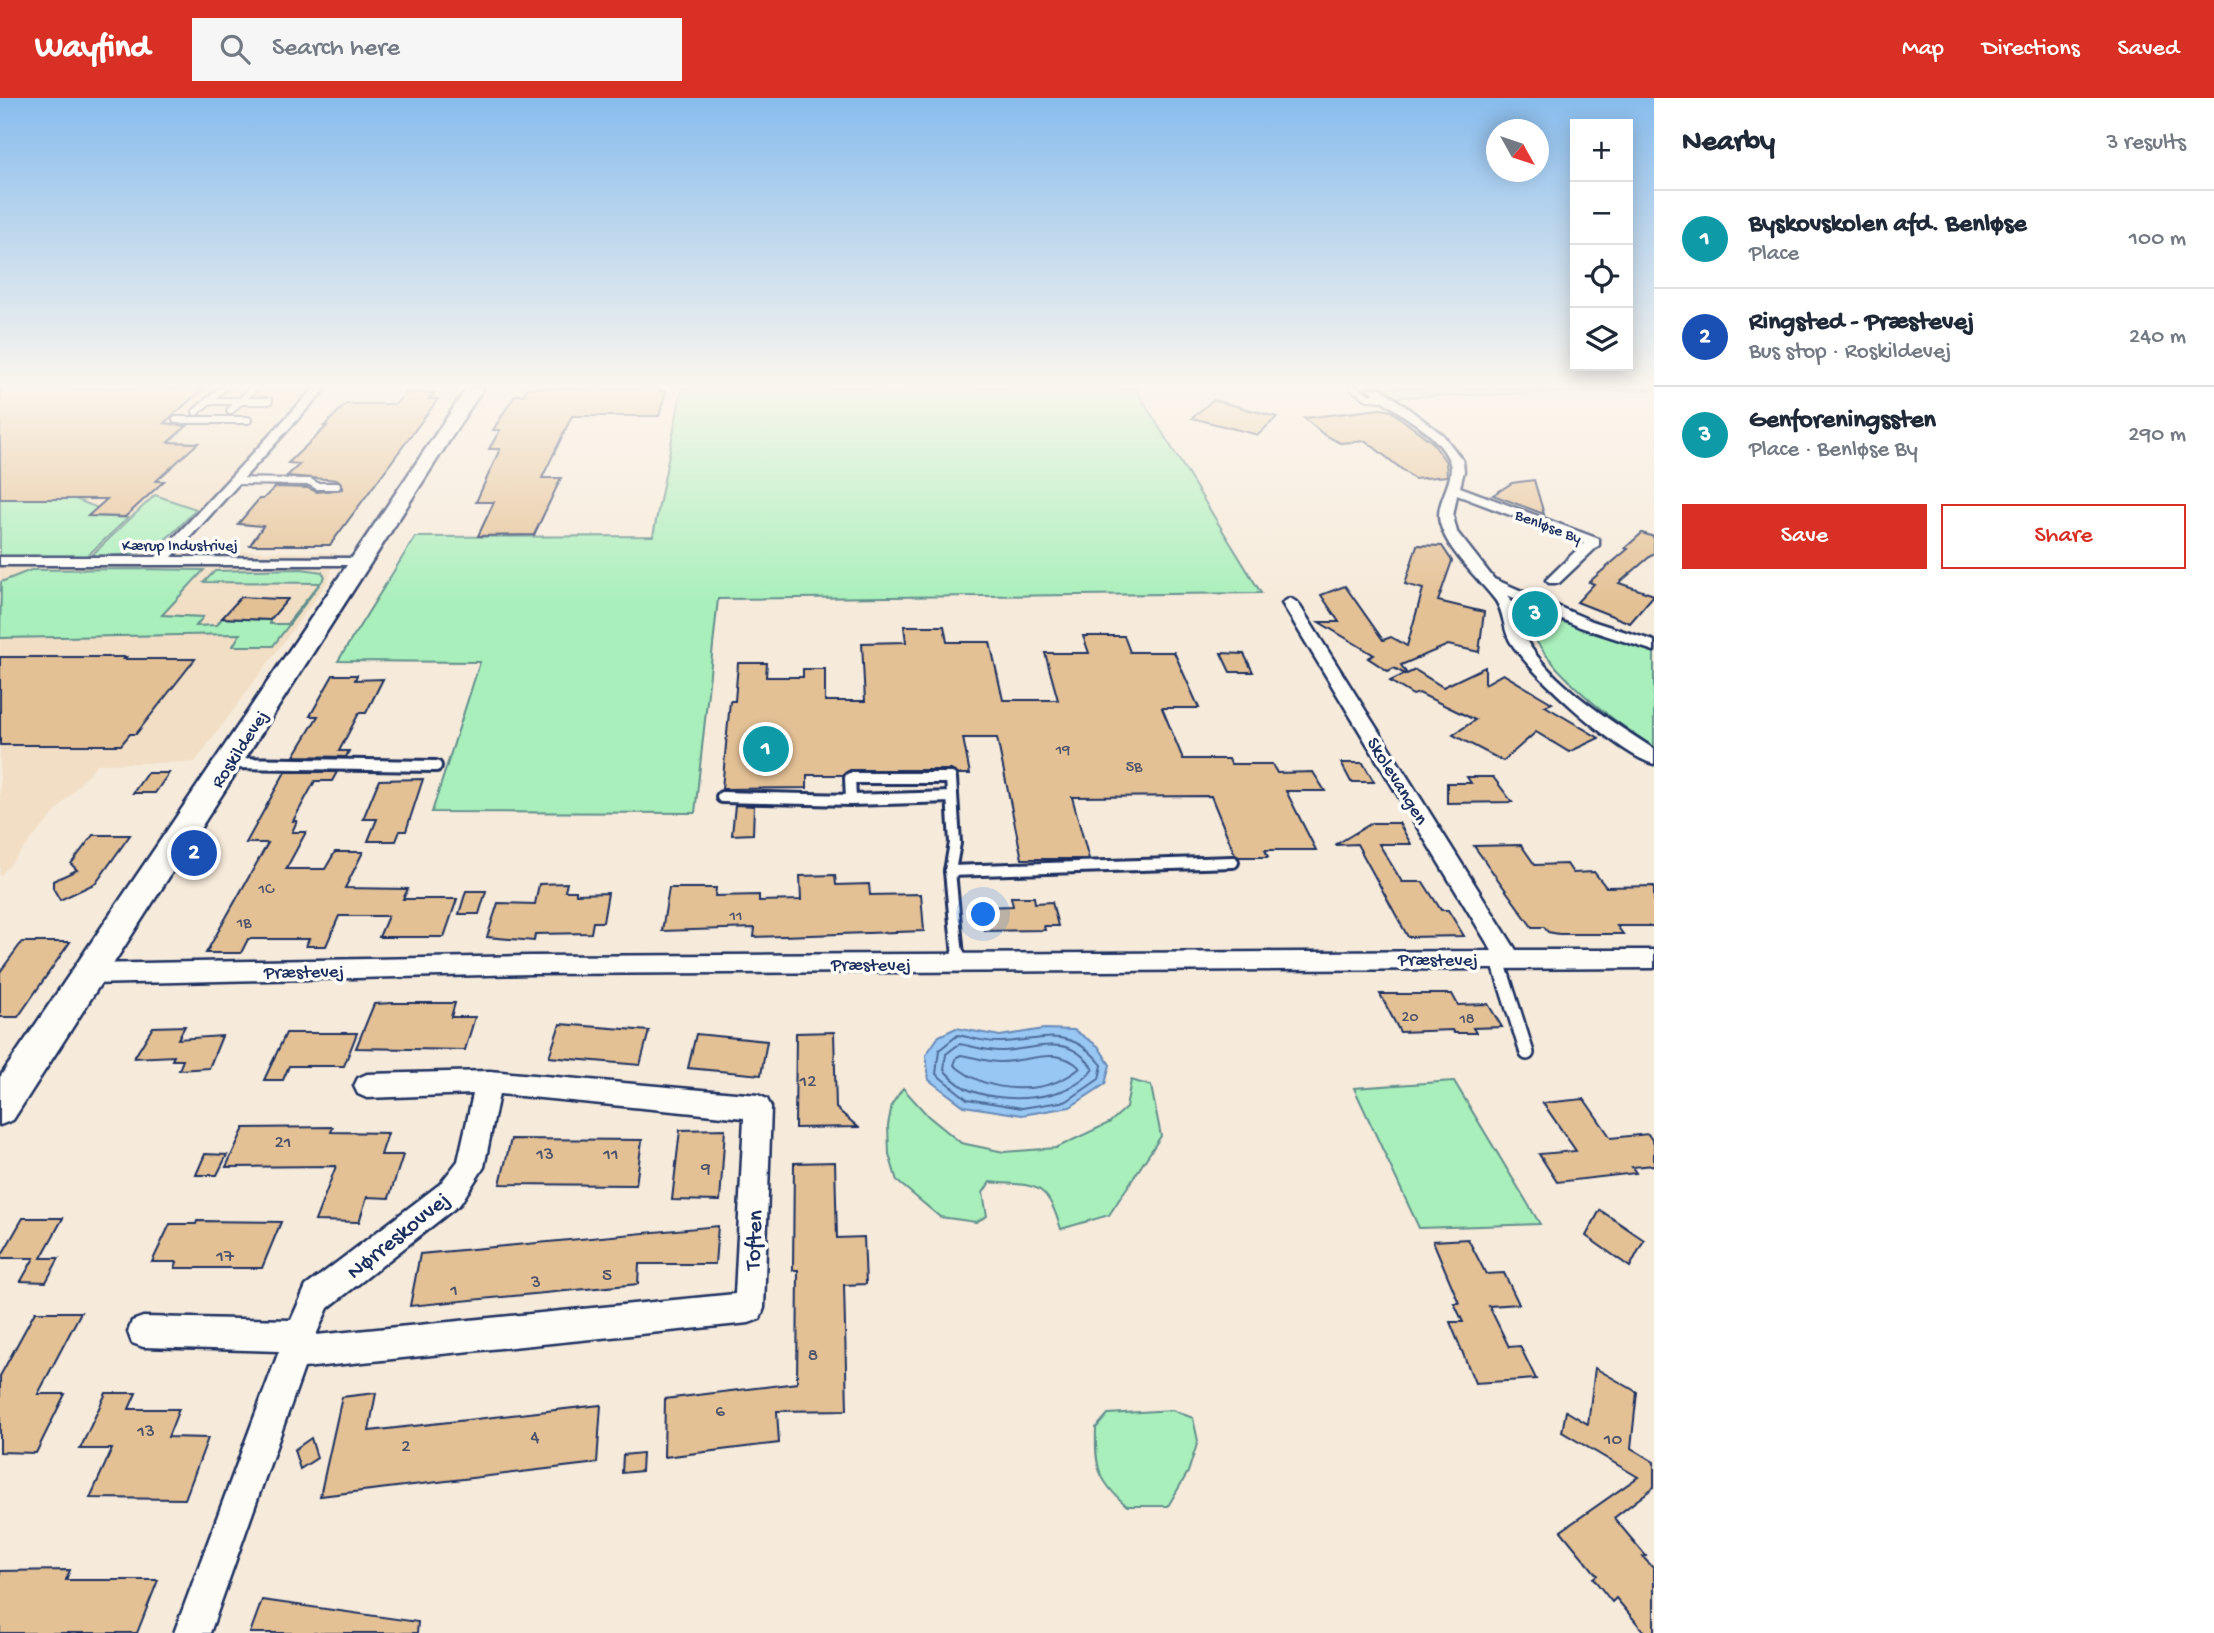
<!DOCTYPE html>
<meta charset="utf-8">
<style>
:root{--surface:#fff;--page:#f6f6f7;--text:#1f2937;--muted:#747a83;--line:#e0e1e3;--accent:#d93025}
body{margin:0;font-family:"Gochi Hand",sans-serif;background:var(--page);color:var(--text)}
.controls{position:absolute;right:21px;top:21px;display:grid;overflow:hidden;border-radius:0px;box-shadow:0 4px 18px #0003}
.controls button{width:63px;height:63px;display:grid;place-items:center;padding:0;border:0;border-bottom:2px solid var(--line);background:var(--surface);color:var(--text);font:35px sans-serif}
.compass{position:absolute;left:1486px;top:21px;width:63px;height:63px;border-radius:50%;background:var(--surface);box-shadow:0 4px 18px #0003;rotate:130deg}
.you{position:absolute;left:984px;top:817px;width:24px;height:24px;margin:-18px;border:5px solid #fff;border-radius:50%;background:#1a73e8;box-shadow:0 0 0 10px #1a73e833}
.badge{display:grid;place-items:center;width:46px;height:46px;border-radius:50%;background:var(--accent);color:#fff;font-size:23px;font-weight:700}
.pin{position:absolute;translate:-50% -50%;border:4px solid #fff;box-shadow:0 2px 7px #0006}
.list{margin:0;padding:0;list-style:none}
h2{display:flex;justify-content:space-between;align-items:center;height:91px;margin:0;padding:0 28px;font-size:30px}
h2 small{font-size:23px;font-weight:400;color:var(--muted)}
.list li{display:grid;grid-template-columns:46px 1fr auto;gap:21px;align-items:center;box-sizing:border-box;height:98px;padding:0 28px;border-top:2px solid var(--line)}
.list b{display:block;font-size:26px;white-space:nowrap}
.list p{margin:0;font-size:23px;white-space:nowrap;color:var(--muted)}
.list em{font-size:23px;font-style:normal;color:var(--muted)}
.actions{display:flex;gap:14px;padding:21px 28px}
.actions a{flex:1;padding:16px 0;border:2px solid var(--accent);border-radius:0px;text-align:center;font-size:24px;color:var(--accent)}
.actions .main{background:var(--accent);color:#fff}
.icon{flex:none;width:38px;height:38px;fill:none;stroke:currentColor;stroke-width:2;stroke-linecap:round;stroke-linejoin:round}
.map{position:relative;flex:none;width:1654px;height:1535px;overflow:hidden}
header{display:flex;align-items:center;gap:42px;box-sizing:border-box;height:98px;padding:0 35px;background:var(--accent);color:#fff}
header strong{font-size:33px}
nav{display:flex;gap:38px;margin-inline-start:auto;font-size:24px}
.search{width:490px;height:63px;background:var(--page);display:flex;align-items:center;gap:18px;box-sizing:border-box;padding:0 24px;border-radius:0px;color:var(--muted);font-size:26px}
main{display:flex}
aside{flex:1;background:var(--surface)}
.map>svg:first-child{display:block}
.built{fill:#f1dec5}
.green{fill:#a9efbb;stroke:#628f8c;stroke-width:2}
.water{fill:#99c7f4;stroke:#678ab8;stroke-width:2}
.lines{fill:none;stroke-linecap:round;stroke-linejoin:round}
.shore{stroke:#4d6c9a;stroke-width:2}
.building{fill:#e4c195;stroke:#1b2f5e;stroke-width:2}
.lane-far2-casing{stroke:#1b2f5e;stroke-width:10}
.lane-far1-casing{stroke:#1b2f5e;stroke-width:16}
.lane-casing{stroke:#1b2f5e;stroke-width:18}
.street-casing{stroke:#1b2f5e;stroke-width:5}
.secondary-casing{stroke:#1b2f5e;stroke-width:5}
.lane-far2{stroke:#fdfcf7;stroke-width:6}
.lane-far1{stroke:#fdfcf7;stroke-width:10}
.lane{stroke:#fdfcf7;stroke-width:13}
.street{fill:#fdfcf7;fill-rule:evenodd}
.secondary{fill:#fdfcf7;fill-rule:evenodd}
.labels{text-anchor:middle;stroke-width:7;stroke-linejoin:round;paint-order:stroke}
.far-street-label{font-size:16px;fill:#1b2f5e;stroke:#fdfcf7}
.number-label{font-size:16px;fill:#4d546c}
.street-label{font-size:19px;fill:#1b2f5e;stroke:#fdfcf7}
.near-number-label{font-size:19px;fill:#4d546c}
.near-street-label{font-size:23px;fill:#1b2f5e;stroke:#fdfcf7}
</style>
<header>
<strong>Wayfind</strong>
<div class="search"><svg class="icon" aria-label="search" viewBox="0 0 24 24"><circle cx="10" cy="10" r="6"/><path d="M15 15l6 6"/></svg>Search here</div>
<nav><a>Map</a><a>Directions</a><a>Saved</a></nav>
</header>
<main>
<div class="map">
<svg width="1654" height="1535" viewBox="0 0 1654 1535">
<rect width="100%" height="100%" fill="#f6eada"/>
<filter id="ink" filterUnits="userSpaceOnUse"><feTurbulence type="fractalNoise" baseFrequency=".0143" numOctaves="2"/><feDisplacementMap in="SourceGraphic" scale="14" xChannelSelector="R" yChannelSelector="G"/><feConvolveMatrix kernelMatrix="1 2 1 2 8 2 1 2 1" color-interpolation-filters="sRGB"/></filter>
<g filter="url(#ink)">
<path class="built" d="M0,290h322l-167,161 181,4 -7,27 -134,182 -98,2 -97,112z"/>
<g class="green">
<path d="M682,290h453l126,205 -543,6 -23,214 -263,-1 48,-150 -142,-1 77,-124 238,-1z"/>
<path d="M1382,290h272v2l-260,7z"/>
<path d="M155,397l41,14c-38,42 -48,47 -105,47z"/>
<path d="M0,401h75l23,9 -9,8 39,2 -41,38h-87z"/>
<path d="M134,471l70,1 -42,45 41,2 -7,9 21,-1 5,-7 48,2v4h17l33,-41 -116,-1 11,-11 87,-2 20,3 3,5 -52,69h-40l7,-12 -240,4 1,-56 30,-12z"/>
<path d="M1523,522l53,3 78,28v96c-51,-32 -102,-73 -131,-127z"/>
<path d="M1131,982l20,6 10,50 -52,79 -48,14c-16,-50 -23,-42 -71,-47l-7,11 4,23 -11,6 -36,-5 -43,-36 -8,-27 -1,-29 4,-21 11,-16 25,28 33,27 43,9 52,-4 53,-25 17,-15z"/>
<path d="M1454,983l86,143 -121,4 -65,-140z"/>
<path d="M1172,1312l21,8 5,23 -10,31 -20,34h-41c-30,-26 -32,-40 -31,-78l12,-14z"/>
</g>
<path class="water" d="M956,930l44,8 44,-7 30,1 24,16 12,19 -5,19 -35,23 -48,8 -58,-9 -35,-26 -3,-25 13,-19z"/>
<g class="lines">
<g class="shore">
<path d="M958,937c15,3 29,8 44,7 44,-2 68,-17 100,23l-3,14 -32,22 -45,7 -55,-9 -31,-25 3,-24z"/>
<path d="M959,946c14,2 29,8 44,7 36,-2 66,-19 90,18 -22,33 -95,36 -128,19 -8,-5 -15,-11 -21,-18l2,-16z"/>
<path d="M961,957c13,2 26,7 39,7 28,0 57,-17 80,6 -35,29 -92,26 -126,-3l3,-8z"/>
</g>
</g>
<g class="building">
<path d="M0,290h204l-40,35 23,3 -19,16 30,1 -42,38h8l-39,36 -37,-1 19,-17h-107z"/>
<path d="M527,290h133l-1,3h7l-7,25h-87l-30,62h19l-27,57 -56,1 16,-34h-18l24,-53h-11l11,-19h-7l22,-35h9z"/>
<path d="M406,295h28l-5,6h9l-108,146h-80l13,-19 -25,-2 21,-25h4l12,-12 33,1 9,4 25,-3v-5l-4,-4 -51,-4 13,-12 -12,-1 39,-37h-3l22,-22h49z"/>
<path d="M1213,302l64,17 -19,18 -66,-17z"/>
<path d="M1381,311l10,2 41,31 14,20 1,14 -33,3 -48,-38 -26,2 -17,-9 -19,-16z"/>
<path d="M1534,382l10,34 -51,-19 19,-12z"/>
<path d="M1642,435l12,4v16l-35,30 35,12 -24,28 -53,-21 17,-18 -5,-2 39,-33 -3,-1z"/>
<path d="M1417,447l25,1 10,15 -14,40 46,11 -5,40 -31,-7 -47,20 6,9 8,-4 28,17 42,-20v17l18,-10 49,29 -7,3 54,32 -30,14 -33,-20 -33,29 -50,-26 22,-15 -56,-27 -6,2 -23,-14 15,-7 -11,-6 -6,3 -20,-13 6,-3 -55,-33h20l-18,-27 24,-9 38,54 8,-3 16,9 16,-57 -18,-5z"/>
<path d="M241,499l36,2h11l-18,21 -48,-2z"/>
<path d="M904,528h40l3,16h43l13,58h55l-13,-47h44l-6,-17h41l6,16h44l25,56h-37l21,51h46l2,5h41l5,9 36,-1 12,19h-39l30,59h-51l3,7h-29l-4,-2 -24,-59 -139,1 17,62h-67l-25,-121h-34l7,36h-12l-7,-4h-101l-7,5h-36v13l-85,1 8,-88h5l3,-38h29l-1,14h37v-8h22v32h40l-3,-58 44,-1z"/>
<path d="M1221,555l23,1 9,18h-23z"/>
<path d="M0,559h126l-2,2h71l-59,75h-6l-9,11h-121z"/>
<path d="M333,577h24l-2,5 28,-1 -17,34h-7l-20,38h10l-3,6 -52,-1 24,-40h-8z"/>
<path d="M1341,665h22l11,19h-23z"/>
<path d="M285,674h52l-5,9h-17l-22,40h4l-5,11h14l-20,37h39l10,-17h28l-18,36 63,1 -5,10h54l-13,38h-65l9,-21h-49l-13,30h-20l3,-7h-61l-7,14h-35l62,-110h-22z"/>
<path d="M147,675h22l-14,20h-22z"/>
<path d="M1467,679h26l19,25 -65,1v-20h24z"/>
<path d="M423,681l-17,52h-6l-4,10h-28l9,-22h-14l16,-39z"/>
<path d="M735,707l19,1 -1,28 -21,1z"/>
<path d="M1372,725h27l12,21h-32l23,38h21l18,28h7l16,26 -56,1 -51,-93 -22,1z"/>
<path d="M93,737h37l-34,48 -36,17 -7,-12v-7l24,-11 -6,-6z"/>
<path d="M1521,747l14,20 32,-1 6,9 21,-1 12,15 48,-1v40h-37l6,8h-64l-11,-2 -4,-5h-12l-58,-81z"/>
<path d="M835,777l1,10 33,-1 1,11 51,-1 3,37 -170,6 1,-9 -93,3 7,-43h47l-1,8 44,-1v6l42,-1 -1,-24z"/>
<path d="M567,785l-2,8h11v3l32,-1 -5,29h-10l-2,11 -56,1 -1,7 -47,-4 11,-34 37,1 4,-20z"/>
<path d="M466,793h20l-7,23h-20z"/>
<path d="M1011,799h23l1,6 17,-1 6,24h-14l1,4 -60,1 -4,-24 32,-1z"/>
<path d="M22,844h48l-52,75h-18v-45z"/>
<path d="M1380,896h72l6,11 30,-1 14,23 -29,1 3,5h-22l-2,-3 -52,2z"/>
<path d="M393,905h62l-4,14h24l-10,33 -109,-2 18,-44z"/>
<path d="M560,926l89,7 -9,34 -91,-8z"/>
<path d="M185,928l-7,13 44,-3 -13,32 -30,2 4,-10h-11l2,-4 -40,2 19,-31z"/>
<path d="M834,934l2,76 22,19 -63,1 1,-95z"/>
<path d="M286,935h71l-13,33h-55l-6,14h-19z"/>
<path d="M696,936l71,7 -6,34 -73,-7z"/>
<path d="M1584,1001l27,39 37,-4 6,9v22l-22,2 4,6 -79,9 -18,-28 37,-3 -33,-48z"/>
<path d="M333,1029l-2,5 57,1 -7,22h22l-14,43 -22,-1 -8,25 -44,-1 21,-55 -110,1 18,-39z"/>
<path d="M725,1031l-5,72 -48,-1 8,-70z"/>
<path d="M511,1041l131,1 -6,45 -136,-1z"/>
<path d="M205,1056l22,1 -10,20h-21z"/>
<path d="M835,1064l2,76 27,-1 2,47 -22,1 3,125 -70,1 2,32 -115,14 1,-58 132,-16 1,-113h-5l1,-107z"/>
<path d="M1600,1112l44,30 -14,27 -44,-31z"/>
<path d="M23,1120h40l-22,40h18l-13,24 -25,-1 13,-23h-34z"/>
<path d="M197,1123l84,1 -19,46h-87l2,-6h-25l18,-38h26z"/>
<path d="M718,1128l-3,38h-76l-1,20 -228,22 10,-52z"/>
<path d="M1468,1141l18,35 18,-1 15,31 -30,2 20,41 11,-1 16,33 -61,4 -25,-61h13l-9,-19h5l-26,-62z"/>
<path d="M35,1214h46l-43,82h27l-29,59 -36,-1v-76z"/>
<path d="M1595,1270l42,24 -6,56 23,14v25l-40,31 32,38 -3,1 11,12v64h-9l-29,-35 -4,4 -19,-24 4,-3 -36,-44 77,-54 -76,-45 4,-21 22,13z"/>
<path d="M106,1295h30l-7,16h50l-11,28 40,1 -23,61 -95,-1 22,-49h-32z"/>
<path d="M376,1295l-7,38 232,-26 -4,58 -277,33 22,-99z"/>
<path d="M311,1340l6,20 -17,11 -6,-19z"/>
<path d="M642,1355l-1,18 -19,2 1,-18z"/>
<path d="M70,1472l-4,10h92l-21,53h-137v-62z"/>
<path d="M262,1502l156,22 -1,11h-167z"/>
</g>
<g class="lines">
<g class="lane-far2-casing">
<g id="lane-far2">
<path d="M1354,290l14,9 19,1"/>
<path d="M208,303h61"/>
<path d="M230,313l24,-23"/>
<path d="M196,314l27,-24"/>
<path d="M176,322h72"/>
<path d="M232,383l78,1 7,4h20"/>
</g>
</g>
<g class="lane-far1-casing">
<g id="lane-far1">
<path d="M229,665l207,3"/>
<path d="M722,699l129,3"/>
<path d="M952,699l-101,3 -1,-22h101l4,65 -5,28 8,85"/>
<path d="M950,773l283,-9"/>
</g>
</g>
<g class="lane-casing">
<g id="lane">
<path d="M958,856l1,8"/>
<path d="M1497,860l30,95"/>
</g>
</g>
<g class="street-casing">
<g id="street">
<path d="M314,290h12l-154,169 188,1 5,1 2,3 -2,3h-365v-8h156z"/>
<path d="M1368,290h13l62,47 20,26 1,10 -4,16 139,52v6l-40,38h-10l-3,-3 3,-3 35,-34 -127,-48 -4,21 4,16 37,47 98,42 62,20v10l-74,-24 -73,-32c10,14 11,30 19,45 25,43 86,82 128,109v15c-35,-9 -125,-91 -144,-123 -7,-13 -6,-28 -14,-40 -18,-24 -48,-48 -56,-78 -6,-23 19,-44 8,-65 -16,-32 -56,-45 -80,-70z"/>
<path d="M1290,500l8,5 218,347h138v18l-1123,6 -443,10 -8,-3 -4,-7 4,-7 8,-3 443,-8 961,-5 -210,-348z"/>
<path d="M489,973l269,24 9,4 4,8 -7,201 -4,11 -11,4 -445,45 -94,265h-36l105,-282 -136,-4 -11,-4 -4,-11 4,-11 11,-4 148,3 15,-34 134,-102 18,-23 15,-67 -106,4 -9,-4 -4,-8 4,-8 9,-4zM499,996l245,24 -9,176 -419,41 12,-27 132,-104 24,-37z"/>
</g>
</g>
<g class="secondary-casing">
<path id="secondary" d="M467,290h16l-470,732 -13,5v-48z"/>
</g>
<use href="#lane-far2" class="lane-far2"/>
<use href="#lane-far1" class="lane-far1"/>
<use href="#lane" class="lane"/>
<use href="#street" class="street"/>
<use href="#secondary" class="secondary"/>
</g>
</g>
<linearGradient id="sky" x2="0" y2="1"><stop stop-color="#88bced"/><stop offset="0.57" stop-color="#fbf6ee"/><stop offset="1" stop-color="#fbf6ee" stop-opacity="0"/></linearGradient>
<rect width="1654" height="505" fill="url(#sky)"/>
<g class="labels">
<g class="far-street-label">
<text transform="translate(1549 427) rotate(21)" y="6">Benløse By</text>
<text x="180" y="452">Kærup Industrivej</text>
</g>
<g class="number-label">
<text x="1063" y="656">19</text>
<text x="1134" y="673">5B</text>
<text x="266" y="795">1C</text>
<text x="736" y="822">11</text>
<text x="244" y="829">1B</text>
<text x="1410" y="923">20</text>
<text x="1467" y="925">18</text>
</g>
<g class="street-label">
<text transform="translate(238 650) rotate(-57)" y="7">Roskildevej</text>
<text transform="translate(1399 682) rotate(58)" y="7">Skolevangen</text>
<text x="1438" y="867">Præstevej</text>
<text x="871" y="872">Præstevej</text>
<text transform="translate(304 872) rotate(-1)" y="7">Præstevej</text>
</g>
<g class="near-number-label">
<text x="808" y="988">12</text>
<text x="283" y="1049">21</text>
<text x="545" y="1061">13</text>
<text x="611" y="1061">11</text>
<text x="706" y="1075">9</text>
<text x="225" y="1163">17</text>
<text x="607" y="1182">5</text>
<text x="536" y="1189">3</text>
<text x="454" y="1197">1</text>
<text x="813" y="1262">8</text>
<text x="720" y="1318">6</text>
<text x="146" y="1338">13</text>
<text x="535" y="1344">4</text>
<text x="1613" y="1346">10</text>
<text x="406" y="1353">2</text>
</g>
<g class="near-street-label">
<text transform="translate(397 1136) rotate(-39)" y="8">Nørreskovvej</text>
<text transform="translate(752 1142) rotate(-87)" y="8">Toften</text>
</g>
</g>
</svg>
<div class="controls">
<button>+</button>
<button>−</button>
<button><svg class="icon" aria-label="locate" viewBox="0 0 24 24"><circle cx="12" cy="12" r="6"/><path d="M12 2v4M12 18v4M2 12h4M18 12h4"/></svg></button>
<button><svg class="icon" aria-label="layers" viewBox="0 0 24 24"><path d="M12 4l9 5-9 5-9-5zM3 14l9 5 9-5"/></svg></button>
</div>
<svg class="compass" viewBox="-18 -18 36 36"><path d="M0-13l5 13h-10z" fill="#e53935"/><path d="M0 13l5-13h-10z" fill="#747a83"/></svg>
<div class="you"></div>
<div class="pin badge" style="left:766px;top:651px;background:#0f9aa8">1</div>
<div class="pin badge" style="left:194px;top:755px;background:#1a4fb4">2</div>
<div class="pin badge" style="left:1535px;top:516px;background:#0f9aa8">3</div>
</div>
<aside>
<h2>Nearby<small>3 results</small></h2>
<ul class="list">
<li><span class="badge" style="background:#0f9aa8">1</span><div><b>Byskovskolen afd. Benløse</b><p>Place</p></div><em>100 m</em></li>
<li><span class="badge" style="background:#1a4fb4">2</span><div><b>Ringsted - Præstevej</b><p>Bus stop · Roskildevej</p></div><em>240 m</em></li>
<li><span class="badge" style="background:#0f9aa8">3</span><div><b>Genforeningssten</b><p>Place · Benløse By</p></div><em>290 m</em></li>
</ul>
<div class="actions"><a class="main">Save</a><a>Share</a></div>
</aside>
</main>
